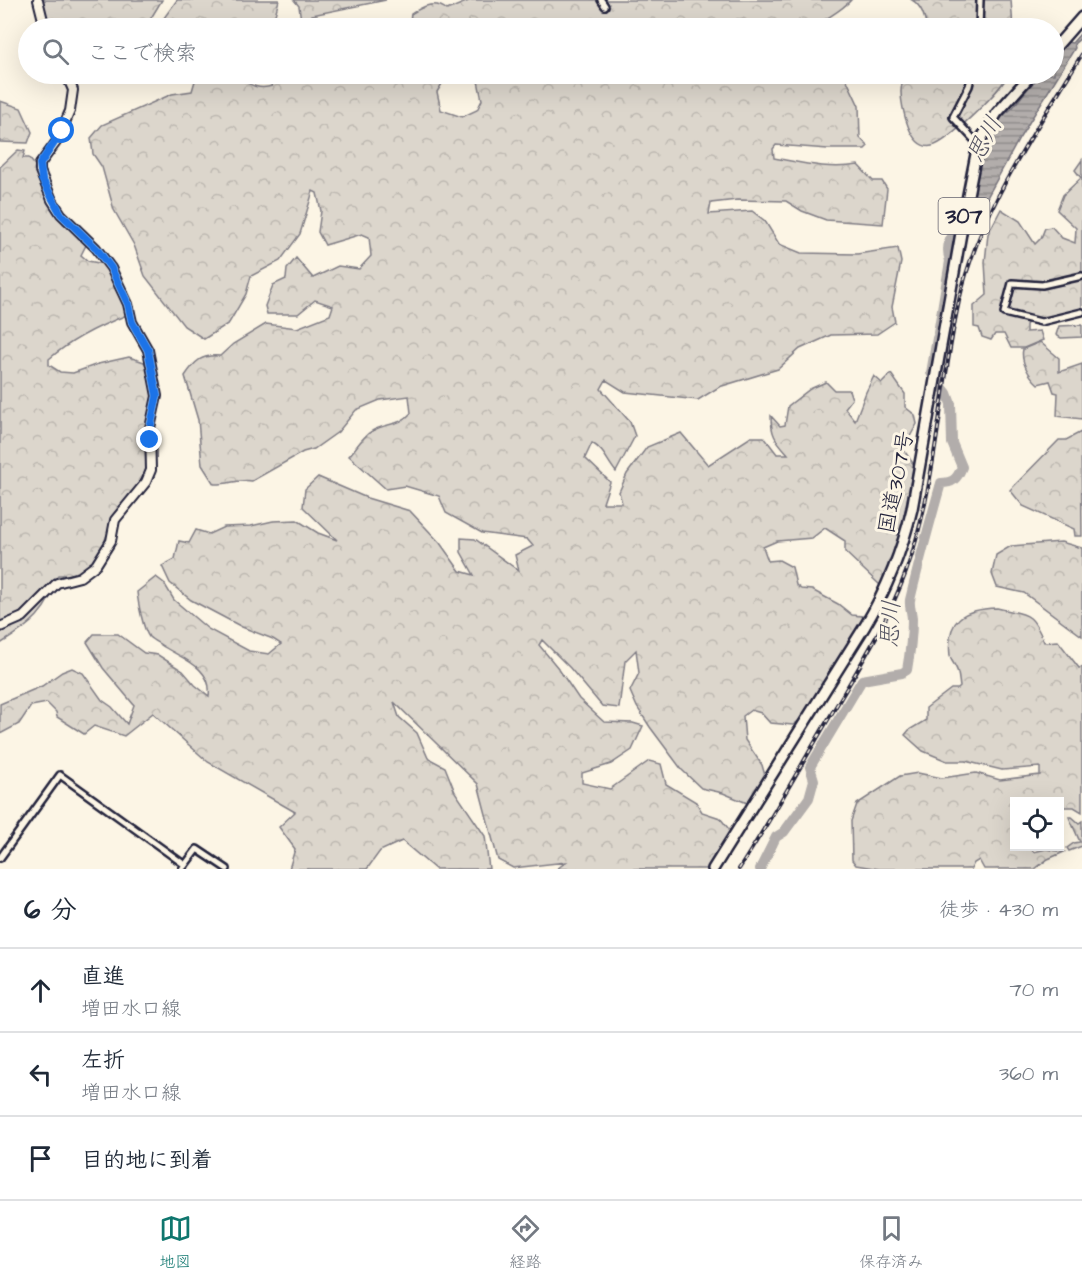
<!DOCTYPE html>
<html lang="ja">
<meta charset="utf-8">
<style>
:root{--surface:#fff;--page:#f2f2f3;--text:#1f2937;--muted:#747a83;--line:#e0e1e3;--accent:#0f766e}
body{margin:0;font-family:"Architects Daughter","Klee One",sans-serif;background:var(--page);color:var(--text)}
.controls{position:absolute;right:18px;bottom:18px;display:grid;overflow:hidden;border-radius:0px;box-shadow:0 6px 24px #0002}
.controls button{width:54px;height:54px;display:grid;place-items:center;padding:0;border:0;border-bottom:2px solid var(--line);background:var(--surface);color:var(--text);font:30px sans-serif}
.stop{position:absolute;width:18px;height:18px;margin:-14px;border:4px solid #1a73e8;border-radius:50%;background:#fff}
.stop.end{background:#1a73e8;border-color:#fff;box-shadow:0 2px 6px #0008}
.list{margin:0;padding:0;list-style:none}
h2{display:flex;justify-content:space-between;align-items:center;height:78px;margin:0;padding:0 24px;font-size:26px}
h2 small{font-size:20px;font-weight:400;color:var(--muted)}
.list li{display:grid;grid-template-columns:39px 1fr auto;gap:18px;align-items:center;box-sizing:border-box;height:84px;padding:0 24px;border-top:2px solid var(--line)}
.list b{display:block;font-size:22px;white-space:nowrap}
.list p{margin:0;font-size:20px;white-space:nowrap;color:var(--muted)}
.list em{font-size:20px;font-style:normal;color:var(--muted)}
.icon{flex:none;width:33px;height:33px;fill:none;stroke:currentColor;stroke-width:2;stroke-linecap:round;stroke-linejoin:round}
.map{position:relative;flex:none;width:1082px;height:869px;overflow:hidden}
.search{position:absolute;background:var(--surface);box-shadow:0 6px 24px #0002;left:18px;right:18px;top:18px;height:66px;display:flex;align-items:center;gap:15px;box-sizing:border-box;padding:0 21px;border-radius:33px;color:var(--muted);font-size:22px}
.sheet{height:330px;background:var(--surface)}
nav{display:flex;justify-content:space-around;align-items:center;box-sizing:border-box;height:84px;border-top:2px solid var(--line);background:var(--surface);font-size:16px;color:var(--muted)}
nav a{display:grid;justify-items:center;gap:3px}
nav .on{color:var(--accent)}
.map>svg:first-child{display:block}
.forest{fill:url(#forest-crowns);stroke:#7f7c84;stroke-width:1.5}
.water{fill:url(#water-rules);stroke:#78757e;stroke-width:1.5}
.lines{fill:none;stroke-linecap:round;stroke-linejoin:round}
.river{stroke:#b2adab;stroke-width:10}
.minor-casing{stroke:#22223b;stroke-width:10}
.secondary-casing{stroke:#22223b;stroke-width:12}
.trunk-casing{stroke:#22223b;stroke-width:14}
.minor{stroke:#fcf5e5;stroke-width:5}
.secondary{stroke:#fcf5e5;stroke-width:8}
.trunk{stroke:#fcf5e5;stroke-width:9}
.rail-casing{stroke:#22223b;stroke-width:4}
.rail{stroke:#fcf5e5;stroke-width:1.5;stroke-dasharray:4.5;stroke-linecap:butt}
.route{stroke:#1a73e8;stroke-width:8}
.labels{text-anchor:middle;stroke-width:6;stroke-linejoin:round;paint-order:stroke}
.shield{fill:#fcf5e5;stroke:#63616e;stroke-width:1.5}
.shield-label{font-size:21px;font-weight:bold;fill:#22223b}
.street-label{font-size:22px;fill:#22223b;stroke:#fcf5e5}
.water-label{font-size:24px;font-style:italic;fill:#545362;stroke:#fcf5e5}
</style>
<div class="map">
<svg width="1082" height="869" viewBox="0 0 1082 869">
<defs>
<pattern id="forest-crowns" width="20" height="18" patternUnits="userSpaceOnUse" patternTransform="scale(1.5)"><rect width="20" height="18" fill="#dcd6cc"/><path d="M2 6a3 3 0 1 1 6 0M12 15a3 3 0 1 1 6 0" fill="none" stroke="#bcb7b0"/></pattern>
<pattern id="water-rules" width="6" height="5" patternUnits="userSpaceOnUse" patternTransform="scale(1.5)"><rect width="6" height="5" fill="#b2adab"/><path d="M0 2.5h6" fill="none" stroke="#908c8c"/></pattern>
</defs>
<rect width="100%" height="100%" fill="#fcf5e5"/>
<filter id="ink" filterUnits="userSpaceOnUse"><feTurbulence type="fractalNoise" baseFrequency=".0167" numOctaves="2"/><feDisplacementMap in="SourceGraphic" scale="12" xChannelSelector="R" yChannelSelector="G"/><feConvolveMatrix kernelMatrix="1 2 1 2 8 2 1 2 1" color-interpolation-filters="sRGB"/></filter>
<g filter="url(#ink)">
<g class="forest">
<path d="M41,0h121l-17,28h-99z"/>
<path d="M177,0h102l-4,15 -35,13h-80l1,-6z"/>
<path d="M294,0h92l-74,15 3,11 -2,2h-11l-3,-22z"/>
<path d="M471,0h380c-7,8 -33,26 -44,27 -21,3 -49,-4 -70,-8l-2,9h-324l-2,-1 2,-13c12,-8 24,-14 36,-4z"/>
<path d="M912,0h99l2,28h-87c0,-10 -5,-23 -14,-28z"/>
<path d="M197,74c9,0 21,-2 30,0 16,3 25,18 45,12l-9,-12h185l-11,18 4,18 21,7 15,-7 5,-10 -5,-24 -8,-2h328l11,3 6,-3h30l15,32 1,32 8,8 -3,3h-37l-52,-4 -3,4 1,9c28,5 55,12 84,7l15,16h9l5,8 -4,35 -57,-4 -24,-9 -16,-10 -49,-1 -26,3 -2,11 43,-3 13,10 14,23 22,9 56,1 41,-6 3,14 -9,45 3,15 -18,12 -46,1 -31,14 -22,20 -59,18 -21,13 -73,-8 -19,-12 -5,9 29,33 5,14 -19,36c-9,-11 -12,-22 -24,-29l-7,15 25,24 -7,21h19l-3,-11 8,-18 20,-27 34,-14 27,32 43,-28h13l13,17h11c-12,-14 -17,-18 -17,-38l9,10 5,-1 3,-19 22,-17 16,-7 8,8h15l3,9 -7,9 10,13 11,-29 8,-16 8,7 9,-9 14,20v13l10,8 2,9 -14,25 11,16 -16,80 -17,41 -36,-34v-11l-20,-13 -13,10 -35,3 -14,6 5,14 11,-1 13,7 4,18 5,4 11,1 26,14 14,11 10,1 3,6 -61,95 -11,8 -23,-2 -9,-10 -10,-3 -8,6 2,24 17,25 4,14 -19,24 -24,-10 -22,-5 -19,-18 -32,-43 -13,-20 -7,-16 9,-18 -3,-23 -11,11 -6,47 -17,-2 -32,-38 -28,-28 -3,5 19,23 21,31 25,23 29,1 10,3 -11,24 -21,14 -29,9v10l28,6 39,-28 12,3 5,20 30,18 6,10 18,6 12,15 -22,36h-153l9,-7 -53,6 -15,-8 -20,-76 -84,-82 5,15 18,16 11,25 17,9 10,25 30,44 4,33h-54l-33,-28 -22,10 -13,18h-78l6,-20 -16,-22 16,-15 -87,-50 -55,-49 -29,23 -30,-10 -10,8 -27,-17 -1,-5 -9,-9 -16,3 -12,18 -19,10v-30l42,-18 20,-14 10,-4 11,5 19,27 10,7 15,17 7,-19 -31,-37 -16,-26 7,-8h24l26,19 14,2 25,16 12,14 14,11c4,-29 -29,-38 -48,-51 -3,-2 -9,-5 -12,-8 -6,-8 -11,-35 -12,-45l19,-15 8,6 10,17 34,29 41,22 20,3 12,-10 -8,-5 -31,-12 -51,-27 -21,-17 -8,-17 13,-7 4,-18 10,2 7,-13 13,4 15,-7 27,-1 22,-5 24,-1 21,13 19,7 -34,-33 2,-18 13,-12 49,21 43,13 30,32 20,28 14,4 -13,-23v-14l14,1 44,32 -4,-16 18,-9 -6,-7 -45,-6 -36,-20 -7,-17 -34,-10 -19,3 -37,-33c7,-8 14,-20 23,-25 15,-9 27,-4 39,-18l-2,-17 -29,4 -24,10 -18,22 -24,17 -11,3 -51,29c-11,-3 -24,4 -38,3l-12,-19 -4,-45 -13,-44c10,-15 17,-22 35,-20l13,-12 33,-20 31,4 33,-13 3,-9 -18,-6 -17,14h-31l-2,-8 8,-21 13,-6 1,-10 9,-11 17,20 25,-12 21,3 12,-13 -2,-19 -7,-3 -37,11 -7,-13 3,-21 -4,-18 -4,-2 -13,43 -20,27 -29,15 -5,18 -17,29 -25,16 -20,-13 -39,-50 -11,-31 -20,-35 -12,-43 -9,-13 -2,-16 11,-13 70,-31 20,-3z"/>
<path d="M904,74h104c-4,14 -61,69 -76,72 -22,5 -31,-39 -31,-54 0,-6 2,-13 3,-18z"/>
<path d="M0,101l21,7 11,24 -4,11 -28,-1z"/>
<path d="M18,150l7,1 -2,7h6l8,10 6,19 44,56 -6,12 7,6 16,3c11,16 20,32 23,51 -28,11 -55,24 -78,44v6l11,7 13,1 25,-9 31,-7 15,5 13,20 -9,88 -8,15 -30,41 -10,28 -12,15 -12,6h-18c-9,36 -28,51 -58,69v-477z"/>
<path d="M1082,160v150l-38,9h-14l-4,6v7l14,-1 3,9 -19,8h-13l-7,-14h-9l-4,6 -9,-3 -3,-9 -5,-1v-21l13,-11 -2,-33 3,-28 13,-25 19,12 15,23 6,-6 4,-10 7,-1 10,11 13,5 1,-15 -19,-18 6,-15 18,-17 -6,-8z"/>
<path d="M1082,325v12l-21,1 -5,-3 3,-9z"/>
<path d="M1040,342l19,16v14l23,-8v55l-25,-3 1,-23 -4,-1 -4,-11 -12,3c-9,-8 -18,-23 -15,-35z"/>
<path d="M1081,432l1,104h-7l-1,-7 -51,-23 -13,-16 49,-50h7z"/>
<path d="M1061,542l21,6v88l-58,-43 -27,-6 -5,-13 4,-19 15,-9z"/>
<path d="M997,608c31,8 34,2 47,34l14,-1 21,27 3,-1v145l-8,-5h-14v-5h-46v44l15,1 5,5 12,-3 18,3 -16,7 -13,10h-51l-5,-9 -5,3 -3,6h-92l-23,-4 -4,-5 -1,-39 6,-17 43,-28 18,-3 24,5 34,-5 24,7 40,-5v-8l-38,3 -37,-9h-18l-24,-10 -18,-16 4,-5 17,-10v-12l25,-19h7l2,-2c-1,-6 -1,-14 -4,-19 -2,-5 -5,-7 -6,-12 -4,-37 13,-47 47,-48z"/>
<path d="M1069,817h3l7,6 3,-2v25l-13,5 -2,-3 7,-5 6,-1z"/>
</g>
<path class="water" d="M1080,34l2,3 -8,7 1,4 -56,91 -35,64 -10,-4c1,-28 11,-57 26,-80 4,-5 10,-8 14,-13 9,-11 17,-22 27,-32h13v-15l13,-17 5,1z"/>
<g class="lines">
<g class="river">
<path d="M938,333l12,-72c-5,-14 0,-26 7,-36"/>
<path d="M760,869l16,-32 8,-5 25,-34 5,-18 -4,-13 52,-87 40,-7 5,-3c3,-17 5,-33 5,-51 0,-6 -3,-13 -2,-19 9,-38 20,-78 31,-117 12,0 16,-4 21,-16l-10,-24 -1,-39 -4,-11 -16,-20 6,-35"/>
</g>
<g class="minor-casing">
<g id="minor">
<path d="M601,0l4,6"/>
<path d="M979,28l1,-28"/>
<path d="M972,74l-3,12 -16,31 25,27"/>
<path d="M1082,276l-40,9 -30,-2 -8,30 37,9 41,-10"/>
<path d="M0,858l60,-83 125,90"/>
<path d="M182,869l15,-20 30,20"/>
</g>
</g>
<g class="secondary-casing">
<g id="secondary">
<path d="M38,0l7,28"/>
<path d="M0,627l23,-10 34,-34 23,-6 16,-12 15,-24 4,-21 31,-38 5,-12 -1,-42 7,-32 -9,-46 -16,-28 -4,-18 -17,-36 -15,-20 -35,-34 -9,-14 -12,-29v-7l17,-23 13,-30 3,-21 -7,-16"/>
</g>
</g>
<g class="trunk-casing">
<g id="trunk">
<path d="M1054,49l28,-32"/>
<path d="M713,869l152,-243c22,-37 37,-75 47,-117l54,-304 12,-61 19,-31 35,-39"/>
</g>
</g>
<use href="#minor" class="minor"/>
<use href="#secondary" class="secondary"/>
<use href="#trunk" class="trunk"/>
<g class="rail-casing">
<path id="rail" d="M739,869c33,-51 62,-104 93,-156 27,-46 55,-90 74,-141 31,-87 33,-181 53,-271 20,-90 76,-169 123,-247"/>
</g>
<use href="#rail" class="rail"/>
</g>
</g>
<g class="lines" filter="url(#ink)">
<path class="route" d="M62,131l-22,33 2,15 19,35 35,34 15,20 17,36 4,18 16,28 9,46 -6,28 -1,16"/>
</g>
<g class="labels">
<rect class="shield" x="938.5" y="198" width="51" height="36" rx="4.5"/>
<g class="shield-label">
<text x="964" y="223">307</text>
</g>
<g class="street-label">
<text transform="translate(895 482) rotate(-79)" y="8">国道307号</text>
</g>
<g class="water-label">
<text transform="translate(984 139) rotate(-62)" y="8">思川</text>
<text transform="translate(890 624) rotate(-87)" y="8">思川</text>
</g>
</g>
</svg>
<div class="controls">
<button><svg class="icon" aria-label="locate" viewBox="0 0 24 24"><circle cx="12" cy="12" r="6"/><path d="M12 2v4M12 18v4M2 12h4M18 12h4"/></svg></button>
</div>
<div class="stop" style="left:62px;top:131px"></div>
<div class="stop end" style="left:150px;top:440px"></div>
<div class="search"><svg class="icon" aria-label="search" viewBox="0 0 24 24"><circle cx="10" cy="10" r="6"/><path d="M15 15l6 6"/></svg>ここで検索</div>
</div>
<section class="sheet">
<h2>6 分<small>徒歩 · 430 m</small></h2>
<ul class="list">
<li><svg class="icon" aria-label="ahead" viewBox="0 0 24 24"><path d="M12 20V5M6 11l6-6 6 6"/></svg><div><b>直進</b><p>増田水口線</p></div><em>70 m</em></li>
<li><svg class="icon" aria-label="left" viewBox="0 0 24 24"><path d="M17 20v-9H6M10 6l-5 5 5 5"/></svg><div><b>左折</b><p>増田水口線</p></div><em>360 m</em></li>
<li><svg class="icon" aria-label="arrive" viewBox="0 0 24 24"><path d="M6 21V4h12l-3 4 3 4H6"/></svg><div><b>目的地に到着</b></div></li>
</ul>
</section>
<nav>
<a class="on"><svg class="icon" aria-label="map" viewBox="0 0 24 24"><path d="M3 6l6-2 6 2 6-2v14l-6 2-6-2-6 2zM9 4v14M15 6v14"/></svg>地図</a>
<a><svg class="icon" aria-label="directions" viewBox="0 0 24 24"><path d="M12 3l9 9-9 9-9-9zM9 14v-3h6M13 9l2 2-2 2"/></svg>経路</a>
<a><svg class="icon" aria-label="saved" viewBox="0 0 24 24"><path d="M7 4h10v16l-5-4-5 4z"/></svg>保存済み</a>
</nav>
